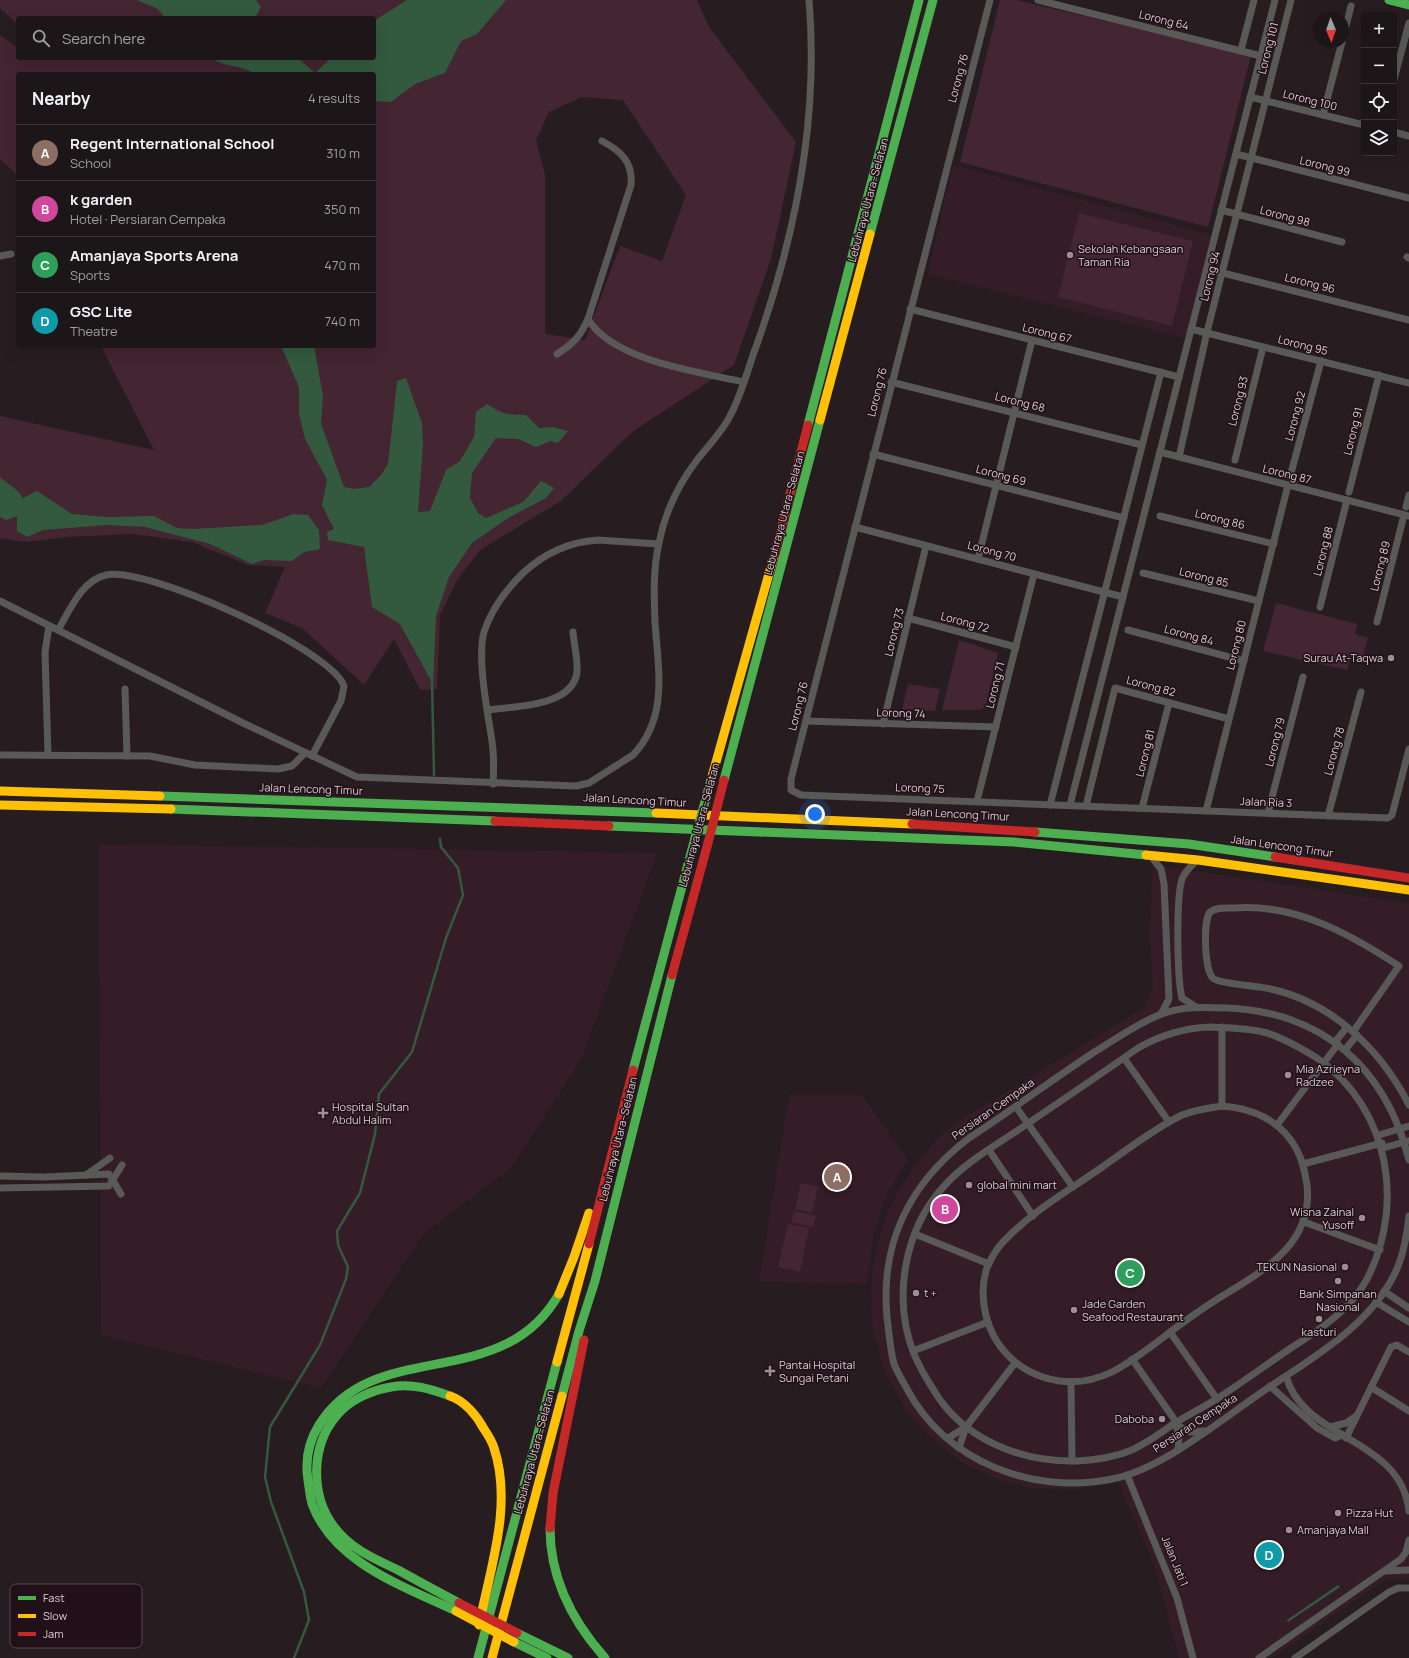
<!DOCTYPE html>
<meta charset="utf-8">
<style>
:root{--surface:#1d1619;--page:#251f22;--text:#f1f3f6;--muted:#a09fa2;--line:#3b3538;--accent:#9b8f94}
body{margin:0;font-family:Manrope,sans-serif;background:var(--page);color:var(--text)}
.controls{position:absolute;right:12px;top:12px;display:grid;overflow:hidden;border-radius:4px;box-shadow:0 4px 16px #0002}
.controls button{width:36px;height:36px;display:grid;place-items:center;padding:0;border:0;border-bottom:1px solid var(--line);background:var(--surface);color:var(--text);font:20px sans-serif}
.compass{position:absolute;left:1313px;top:12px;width:36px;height:36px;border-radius:50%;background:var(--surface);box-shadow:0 4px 16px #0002;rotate:178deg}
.you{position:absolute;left:815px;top:814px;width:14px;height:14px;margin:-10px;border:3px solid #fff;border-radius:50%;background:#1a73e8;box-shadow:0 0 0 6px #1a73e833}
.badge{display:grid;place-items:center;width:26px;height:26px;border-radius:50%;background:var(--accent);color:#fff;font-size:13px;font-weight:700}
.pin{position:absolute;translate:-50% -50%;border:2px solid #fff;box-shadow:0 1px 4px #0006}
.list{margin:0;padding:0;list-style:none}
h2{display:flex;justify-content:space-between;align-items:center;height:52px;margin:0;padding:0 16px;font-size:17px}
h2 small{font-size:13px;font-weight:400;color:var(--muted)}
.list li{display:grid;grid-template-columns:26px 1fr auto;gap:12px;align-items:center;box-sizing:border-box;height:56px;padding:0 16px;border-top:1px solid var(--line)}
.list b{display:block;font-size:15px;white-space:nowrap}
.list p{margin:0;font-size:13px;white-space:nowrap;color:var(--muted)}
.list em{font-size:13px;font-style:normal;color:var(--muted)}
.icon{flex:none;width:22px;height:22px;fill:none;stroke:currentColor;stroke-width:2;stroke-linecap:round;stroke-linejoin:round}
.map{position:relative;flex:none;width:1409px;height:1658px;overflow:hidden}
.search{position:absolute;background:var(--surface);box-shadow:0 4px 16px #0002;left:16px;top:16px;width:360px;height:44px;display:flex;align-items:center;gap:10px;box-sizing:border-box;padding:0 14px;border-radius:4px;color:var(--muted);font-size:15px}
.panel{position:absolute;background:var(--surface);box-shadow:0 4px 16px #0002;left:16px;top:72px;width:360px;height:276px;border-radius:4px}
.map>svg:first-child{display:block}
.built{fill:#341d26}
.green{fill:#442532;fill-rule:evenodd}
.water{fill:#335a3e}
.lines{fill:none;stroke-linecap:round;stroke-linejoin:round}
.stream{stroke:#335a3e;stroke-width:2.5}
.street{stroke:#595958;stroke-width:7}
.fast{stroke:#4caf50;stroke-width:9}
.slow{stroke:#ffc107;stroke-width:9}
.jam{stroke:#c62828;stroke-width:9}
.fast-bridge{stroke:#4caf50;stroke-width:9}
.slow-bridge{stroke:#ffc107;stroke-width:9}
.jam-bridge{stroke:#c62828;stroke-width:9}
.poi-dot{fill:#9b8f94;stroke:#211017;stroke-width:1.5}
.labels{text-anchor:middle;stroke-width:3;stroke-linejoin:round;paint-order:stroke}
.street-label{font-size:11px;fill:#dacdd2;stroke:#211017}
.poi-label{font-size:11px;fill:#dacdd2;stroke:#211017;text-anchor:start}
.key{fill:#211017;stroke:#58494f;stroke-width:1}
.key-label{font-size:11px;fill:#dacdd2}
</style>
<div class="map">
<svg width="1409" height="1658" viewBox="0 0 1409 1658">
<rect width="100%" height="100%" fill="#271d21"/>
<g class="built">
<path d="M953,165l259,70 -27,103 -257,-64z"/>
<path d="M99,844l558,9 -76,206 -69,108 -88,66 -103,155 -220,-53z"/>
<path d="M1153,865l256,38v676h-23l-114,79h-93l-23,-88 -38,-88 -44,8 -44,-2 -28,-7 -41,-19 -34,-28 -20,-22 -21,-38 -13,-42 -2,-30 1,-29 6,-30 9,-28 13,-27 17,-25 19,-23 23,-19 186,-114 8,-18 -4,-54z"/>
<path d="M789,1095h73l46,65 -21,33 -13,38 -7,53 -108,-2z"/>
</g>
<g class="green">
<path d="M0,0h697l12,27 87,115 -25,117 -37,106 -102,67 -71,69 -81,49 -23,30 -17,35 -3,74 -17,1 -26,-51 -30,46 -62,-57 -37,-15 20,-46 -37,-2 -56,-23 -60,-8 -66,3 -40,5 -26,-4v-122l154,34 -53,-104h273v-272h-356v102l-18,-17v-124l18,13v10h12l4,2 2,-2h338v-40h-356v7l-18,-17zM582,97l41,3 63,95 -24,66 -42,-15 -35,94 -40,-6v-159l-9,-35 13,-28z"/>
<path d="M1000,0h16l235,55 -43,172 -248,-65z"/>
<path d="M1079,213l114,28 -21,85 -114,-29z"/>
<path d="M1276,603l81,21 -2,10 13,4 -7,25 -11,-3 -3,10 -84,-19z"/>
<path d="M959,640l39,13 -13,55 -6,2h-37z"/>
<path d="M908,684l32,5 -5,22 -33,-2z"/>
<path d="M801,1183l17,4 -6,26 -17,-4z"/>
<path d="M794,1211l22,5 -3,11 -22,-5z"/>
<path d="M788,1224l21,4 -9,44 -22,-5z"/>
</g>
<g class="water">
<path d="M137,0h119l5,7 -6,11h-90l-7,-9z"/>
<path d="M407,0h99l-29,34 -16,7 -16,32 -30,11 -24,18 -16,-1 -1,5v-32h-120c-11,-10 -30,-6 -42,-16h86l17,15 16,-15h43v-37z"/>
<path d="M281,346h33l9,50 -2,28 23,63 10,2 15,-2 12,-12 7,-11 9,-83 9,-3 16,45 1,22 -5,67 12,-1 16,-41 14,-9 14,-24 2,-25 11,-8c15,10 21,11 39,11l13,13 13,-1 16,4 -10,12 -7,-2 -15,6 -18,-8 -22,-1 -24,35 -2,25 8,15 8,5 37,-16 18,-21 13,7 -8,10 -38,20 -36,25 -23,34 -13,39 -3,68 -33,-60 -28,-17 -8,-60 -36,-7 -1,-8 7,-3 -12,-24 5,-25 -22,-41 -6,-26v-26z"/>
<path d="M0,477c10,9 15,9 23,21l14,-7 35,23 36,3 46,-1 23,12 15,1 70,-4 32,-11 14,1 11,15 1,19 -16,3 -12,9 -28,-1 -12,4 -42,-20 -65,-17 -38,-2 -64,5 -16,7 -10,-6v-15l-11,4 -6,-3z"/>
<path d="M1338,1585l2,2 -52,35 -1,-2z"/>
</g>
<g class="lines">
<g class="stream">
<path d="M432,681l2,94"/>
<path d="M294,1658l15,-38 -5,-28 -33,-90 -6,-25 5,-50 50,-82 26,-66 2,-12 -10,-22 -1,-14 23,-38 15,-59 4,-40 33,-42 34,-114 17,-43 -5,-27 -17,-21 -1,-8"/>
</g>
<g class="street">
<path d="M990,0l-199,779v11l10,5 587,23 4,-3 17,-66"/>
<path d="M1038,0l223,56"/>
<path d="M1343,38l8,-32"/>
<path d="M1241,50l13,-50"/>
<path d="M1394,79l15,-56"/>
<path d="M1250,97l114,28"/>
<path d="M1323,115l19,-73"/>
<path d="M1394,132l15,4"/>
<path d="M1236,154l173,44"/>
<path d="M1221,210l121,32"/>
<path d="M0,256l11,-2"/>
<path d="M1407,257l2,1"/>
<path d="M1207,269l202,51"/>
<path d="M910,309l269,68"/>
<path d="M588,319c25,42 111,53 156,63"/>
<path d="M1191,329l218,54"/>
<path d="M557,354c17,-11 23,-17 31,-35l43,-134c2,-23 -10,-34 -29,-44"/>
<path d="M891,382l251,63"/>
<path d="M1160,452l249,64"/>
<path d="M873,454l251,64"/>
<path d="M1179,457l28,-125 84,-332"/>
<path d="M1235,460l28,-113"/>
<path d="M1290,477l31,-116"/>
<path d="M1349,492l30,-117"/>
<path d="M1406,507l3,-12"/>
<path d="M1160,516l114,28"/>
<path d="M855,527l268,70"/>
<path d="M978,559l54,-219"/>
<path d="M1143,573l116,28"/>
<path d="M0,601l243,122 114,54 219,9 13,-3 44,-28c36,-38 25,-86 22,-133 -1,-27 -2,-53 4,-79 6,-31 19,-58 38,-83 11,-14 25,-28 33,-44 12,-22 18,-48 27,-72 39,-110 62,-226 52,-344"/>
<path d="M1320,607l27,-107"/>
<path d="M908,618l108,29"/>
<path d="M1377,622l27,-107"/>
<path d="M58,630c12,-20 23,-49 48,-55 38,-10 225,74 238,111l-3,15 -29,55"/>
<path d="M1128,630l116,31"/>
<path d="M125,689l2,67"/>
<path d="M488,710c26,-4 85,-3 89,-38 1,-13 -3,-27 -4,-40"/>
<path d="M806,721l190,6"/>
<path d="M883,724l43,-178"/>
<path d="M0,755l150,1 45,9 83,4 14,-3 13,-13"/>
<path d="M48,755l-3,-103 4,-26"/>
<path d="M493,784c1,-16 1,-33 -2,-49 -4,-26 -14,-78 -7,-103 7,-22 21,-41 38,-58 21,-20 46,-32 76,-34l60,4"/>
<path d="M977,801l57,-227"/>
<path d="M1050,805l111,-433"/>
<path d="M1070,805l205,-805"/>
<path d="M1086,806l29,-118 114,31"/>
<path d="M1142,808l27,-105"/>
<path d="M1206,811l82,-326"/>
<path d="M1268,813l35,-136"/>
<path d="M1328,816l33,-124"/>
<path d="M1150,855l11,14 3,15 5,115 -8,15"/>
<path d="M1196,1007l-14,-9c-5,-19 -6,-101 0,-119 3,-8 10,-14 15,-19"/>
<path d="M1210,1027c17,1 36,1 53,5 13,3 26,10 37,16 85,44 109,149 67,231 -18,33 -50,52 -79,71 -25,17 -48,34 -73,50 -13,8 -27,15 -40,23 -15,10 -30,22 -46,28 -17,7 -35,9 -53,10 -56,1 -114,-22 -143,-72 -7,-11 -14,-23 -19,-35 -22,-56 -10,-126 32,-170 22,-24 54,-41 81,-60 37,-25 74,-50 111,-76 23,-13 45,-20 72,-21z"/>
<path d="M1353,1032l46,-66c-49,-32 -104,-63 -165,-58 -8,0 -17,-1 -24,4 -7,9 -6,61 4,67 8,5 45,7 57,10 62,14 110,61 138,116"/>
<path d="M1335,1042l12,-15"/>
<path d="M1345,1050l12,-15"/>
<path d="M1124,1058l45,64"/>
<path d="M1222,1106c31,2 60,15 75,44 6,11 8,23 10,35 8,69 -63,94 -109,127 -29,19 -55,44 -86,60 -55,27 -120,-5 -128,-67 -2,-14 -1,-27 4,-40 4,-8 9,-17 15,-23 27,-29 63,-50 95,-72 26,-18 55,-41 84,-55 13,-5 26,-7 40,-9z"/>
<path d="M1222,1106v-79"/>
<path d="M1016,1107l57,80"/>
<path d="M1277,1125l61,-81"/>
<path d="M1379,1135l30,-9"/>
<path d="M1383,1148l25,-7"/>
<path d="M989,1150l44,66"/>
<path d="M1409,1160c-23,-92 -86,-148 -182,-152 -23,-1 -46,-2 -68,7 -22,9 -42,23 -63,36 -43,28 -84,59 -127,87 -59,45 -89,105 -82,179 2,15 3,32 7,47 3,8 9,17 13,25 39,73 126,106 205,90 55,-11 118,-67 165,-97 45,-30 96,-61 119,-111 8,-17 11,-37 13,-55"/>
<path d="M1303,1164l79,-21"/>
<path d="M86,1175l24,-17"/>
<path d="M0,1176l44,1 65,-3 12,20"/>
<path d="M0,1188l109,-2 13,-21"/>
<path d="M1304,1222l76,28"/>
<path d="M915,1234l74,30"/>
<path d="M1384,1291l25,17"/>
<path d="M1376,1302l33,20"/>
<path d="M1170,1332l47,67"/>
<path d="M913,1351l75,-29"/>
<path d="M1132,1359l47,67 11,6 14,-1"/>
<path d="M1286,1376c17,64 115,61 123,135"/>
<path d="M1071,1382l1,79"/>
<path d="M1270,1386l47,42 18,10 6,-3"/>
<path d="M1371,1387l38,24"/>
<path d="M1176,1423l3,14 -1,13"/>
<path d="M1330,1427l16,-4 10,-7"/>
<path d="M948,1438l18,-11 49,-64"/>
<path d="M1346,1438l45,-91 6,-2 12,7"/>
<path d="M959,1448l7,-21"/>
<path d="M1127,1475l50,123 16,60"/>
<path d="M1385,1571l24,-1"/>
<path d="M1259,1658l142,-99 5,-7 3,-12"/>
<path d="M1295,1658l94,-66 9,-4h11"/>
</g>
<g class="fast">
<path d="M1389,0l20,5"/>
<path d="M870,234l63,-234"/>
<path d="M808,425l111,-425"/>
<path d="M724,780l96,-360"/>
<path d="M160,796l496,17"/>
<path d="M171,809l324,12"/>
<path d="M609,826l405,16 132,13"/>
<path d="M1035,832l154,12 86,13"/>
<path d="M633,1070l62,-232"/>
<path d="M450,1396c-19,-7 -38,-13 -59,-9 -18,3 -40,12 -53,27 -28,31 -28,82 -3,114 16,21 40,31 63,42 20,11 40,22 61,33"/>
<path d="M562,1396l17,-65 16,-50 77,-306"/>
<path d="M550,1528c0,51 22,93 55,130"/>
<path d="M456,1611c-53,-25 -122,-48 -144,-107 -2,-8 -3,-17 -4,-24 -3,-19 1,-39 11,-55 42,-68 126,-50 189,-82 22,-11 39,-28 51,-49"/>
<path d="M517,1633l51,25"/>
<path d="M514,1642l33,16"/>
<path d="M478,1658l79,-296"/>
</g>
<g class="slow">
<path d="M820,420l50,-186"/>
<path d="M711,780l63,-224"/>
<path d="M0,791l160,5"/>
<path d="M0,805l171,4"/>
<path d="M656,813l256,11"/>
<path d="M1146,855l52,5 211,30"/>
<path d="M559,1294l15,-37 15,-44"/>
<path d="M557,1362l32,-118"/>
<path d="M450,1396c15,5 27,20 34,33 4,6 8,12 10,19 19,57 -4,121 -15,177"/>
<path d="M492,1658l70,-262"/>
</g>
<g class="jam">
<path d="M774,556l34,-131"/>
<path d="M495,821l114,5"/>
<path d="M912,824l123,8"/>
<path d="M1275,857l134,21"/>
<path d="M672,975l36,-132"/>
<path d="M589,1244l44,-174"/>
<path d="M550,1528l3,-35 31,-153"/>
</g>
<path class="fast-bridge" d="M695,838l16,-58"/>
<path class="slow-bridge" d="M456,1611l58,31"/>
<g class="jam-bridge">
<path d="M708,843l16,-63"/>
<path d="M459,1603l58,30"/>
</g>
</g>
<g class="poi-dot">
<circle cx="1070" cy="255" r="4"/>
<circle cx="1391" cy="658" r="4"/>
<circle cx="1288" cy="1075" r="4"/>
<path d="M321 1107h4v4h4v4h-4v4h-4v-4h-4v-4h4z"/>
<circle cx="969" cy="1185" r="4"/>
<circle cx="1362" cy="1218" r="4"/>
<circle cx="1345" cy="1267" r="4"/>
<circle cx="1338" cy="1281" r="4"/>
<circle cx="916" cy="1293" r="4"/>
<circle cx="1074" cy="1310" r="4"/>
<circle cx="1319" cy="1319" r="4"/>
<path d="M768 1365h4v4h4v4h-4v4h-4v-4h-4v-4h4z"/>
<circle cx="1162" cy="1419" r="4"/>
<circle cx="1338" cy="1513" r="4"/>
<circle cx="1289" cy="1530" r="4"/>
</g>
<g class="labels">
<g class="street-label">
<text transform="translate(1164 20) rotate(14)" y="4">Lorong 64</text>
<text transform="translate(1268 48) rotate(-76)" y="4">Lorong 101</text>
<text transform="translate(958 78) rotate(-75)" y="4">Lorong 76</text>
<text transform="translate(1310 100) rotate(14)" y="4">Lorong 100</text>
<text transform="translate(1325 166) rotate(14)" y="4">Lorong 99</text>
<text transform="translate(868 200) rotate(-75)" y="4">Lebuhraya Utara–Selatan</text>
<text transform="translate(1285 216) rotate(15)" y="4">Lorong 98</text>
<text transform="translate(1210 276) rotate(-76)" y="4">Lorong 94</text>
<text transform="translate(1310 283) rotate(14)" y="4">Lorong 96</text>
<text transform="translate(1047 333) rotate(14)" y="4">Lorong 67</text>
<text transform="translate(1303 345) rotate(14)" y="4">Lorong 95</text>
<text transform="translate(877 392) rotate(-76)" y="4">Lorong 76</text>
<text transform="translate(1238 401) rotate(-76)" y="4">Lorong 93</text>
<text transform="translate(1020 402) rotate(14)" y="4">Lorong 68</text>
<text transform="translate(1295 416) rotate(-75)" y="4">Lorong 92</text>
<text transform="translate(1353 431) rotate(-76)" y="4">Lorong 91</text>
<text transform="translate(1287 474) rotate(14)" y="4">Lorong 87</text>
<text transform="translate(1001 475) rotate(15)" y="4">Lorong 69</text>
<text transform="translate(784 513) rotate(-75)" y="4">Lebuhraya Utara–Selatan</text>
<text transform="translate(1220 519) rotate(14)" y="4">Lorong 86</text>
<text transform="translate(992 551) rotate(15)" y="4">Lorong 70</text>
<text transform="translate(1323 551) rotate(-76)" y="4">Lorong 88</text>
<text transform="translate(1380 566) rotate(-76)" y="4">Lorong 89</text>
<text transform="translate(1204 577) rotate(14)" y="4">Lorong 85</text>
<text transform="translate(965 622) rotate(15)" y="4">Lorong 72</text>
<text transform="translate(894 632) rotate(-76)" y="4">Lorong 73</text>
<text transform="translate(1189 635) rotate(15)" y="4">Lorong 84</text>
<text transform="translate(1236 645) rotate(-76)" y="4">Lorong 80</text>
<text transform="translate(995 685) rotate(-76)" y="4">Lorong 71</text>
<text transform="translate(1151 686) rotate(15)" y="4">Lorong 82</text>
<text transform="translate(798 706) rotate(-76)" y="4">Lorong 76</text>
<text transform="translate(901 713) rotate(2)" y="4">Lorong 74</text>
<text transform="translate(1275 742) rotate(-76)" y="4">Lorong 79</text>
<text transform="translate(1334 751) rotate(-75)" y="4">Lorong 78</text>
<text transform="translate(1145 753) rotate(-76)" y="4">Lorong 81</text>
<text transform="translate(920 788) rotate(2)" y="4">Lorong 75</text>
<text transform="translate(311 789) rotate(2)" y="4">Jalan Lencong Timur</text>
<text transform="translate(635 800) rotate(3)" y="4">Jalan Lencong Timur</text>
<text transform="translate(1266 802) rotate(2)" y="4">Jalan Ria 3</text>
<text transform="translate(958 814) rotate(3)" y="4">Jalan Lencong Timur</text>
<text transform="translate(699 825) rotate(-75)" y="4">Lebuhraya Utara–Selatan</text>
<text transform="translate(1282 846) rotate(8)" y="4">Jalan Lencong Timur</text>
<text transform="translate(993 1109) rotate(-35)" y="4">Persiaran Cempaka</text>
<text transform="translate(618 1139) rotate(-76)" y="4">Lebuhraya Utara–Selatan</text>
<text transform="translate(1195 1423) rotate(-33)" y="4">Persiaran Cempaka</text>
<text transform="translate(534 1452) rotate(-75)" y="4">Lebuhraya Utara–Selatan</text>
<text transform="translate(1175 1561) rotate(68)" y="4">Jalan Jati 1</text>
</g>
<g class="poi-label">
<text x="1078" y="253">Sekolah Kebangsaan<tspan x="1078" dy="13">Taman Ria</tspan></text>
<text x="1383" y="662" text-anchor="end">Surau At-Taqwa</text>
<text x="1296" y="1073">Mia Azrieyna<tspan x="1296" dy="13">Radzee</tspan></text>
<text x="332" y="1111">Hospital Sultan<tspan x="332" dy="13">Abdul Halim</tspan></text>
<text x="977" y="1189">global mini mart</text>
<text x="1354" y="1216" text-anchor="end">Wisna Zainal<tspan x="1354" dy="13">Yusoff</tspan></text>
<text x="1337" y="1271" text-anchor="end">TEKUN Nasional</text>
<text x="924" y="1297">t +</text>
<text x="1338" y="1298" text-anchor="middle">Bank Simpanan<tspan x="1338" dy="13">Nasional</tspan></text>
<text x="1082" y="1308">Jade Garden<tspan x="1082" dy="13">Seafood Restaurant</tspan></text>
<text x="1319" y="1336" text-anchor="middle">kasturi</text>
<text x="779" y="1369">Pantai Hospital<tspan x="779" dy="13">Sungai Petani</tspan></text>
<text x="1154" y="1423" text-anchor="end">Daboba</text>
<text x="1346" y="1517">Pizza Hut</text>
<text x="1297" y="1534">Amanjaya Mall</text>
</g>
</g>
<rect x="10" y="1584" width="132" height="64" rx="6" class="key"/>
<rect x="18" y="1596" width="18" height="4" fill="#4caf50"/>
<rect x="18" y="1614" width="18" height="4" fill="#ffc107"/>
<rect x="18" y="1632" width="18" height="4" fill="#c62828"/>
<g class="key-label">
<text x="43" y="1602">Fast</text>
<text x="43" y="1620">Slow</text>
<text x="43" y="1638">Jam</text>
</g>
</svg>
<div class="controls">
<button>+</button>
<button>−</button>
<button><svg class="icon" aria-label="locate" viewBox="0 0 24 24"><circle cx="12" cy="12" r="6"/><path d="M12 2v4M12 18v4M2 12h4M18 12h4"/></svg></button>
<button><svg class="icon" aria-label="layers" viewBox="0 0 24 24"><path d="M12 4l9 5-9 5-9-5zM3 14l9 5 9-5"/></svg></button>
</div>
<svg class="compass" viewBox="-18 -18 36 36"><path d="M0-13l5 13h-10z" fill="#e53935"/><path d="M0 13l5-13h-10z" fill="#a09fa2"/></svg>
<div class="you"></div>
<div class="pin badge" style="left:837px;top:1177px;background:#8d6e63">A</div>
<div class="pin badge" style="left:945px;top:1209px;background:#d1479c">B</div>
<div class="pin badge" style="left:1130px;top:1273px;background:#2e9e5b">C</div>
<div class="pin badge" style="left:1269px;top:1555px;background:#0f9aa8">D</div>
<div class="search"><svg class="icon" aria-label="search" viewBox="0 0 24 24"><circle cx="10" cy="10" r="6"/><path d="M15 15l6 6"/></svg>Search here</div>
<section class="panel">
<h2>Nearby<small>4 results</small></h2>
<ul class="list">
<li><span class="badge" style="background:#8d6e63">A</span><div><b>Regent International School</b><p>School</p></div><em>310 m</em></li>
<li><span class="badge" style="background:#d1479c">B</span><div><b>k garden</b><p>Hotel · Persiaran Cempaka</p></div><em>350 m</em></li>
<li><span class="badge" style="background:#2e9e5b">C</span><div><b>Amanjaya Sports Arena</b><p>Sports</p></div><em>470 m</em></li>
<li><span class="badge" style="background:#0f9aa8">D</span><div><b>GSC Lite</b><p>Theatre</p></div><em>740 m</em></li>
</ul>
</section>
</div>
